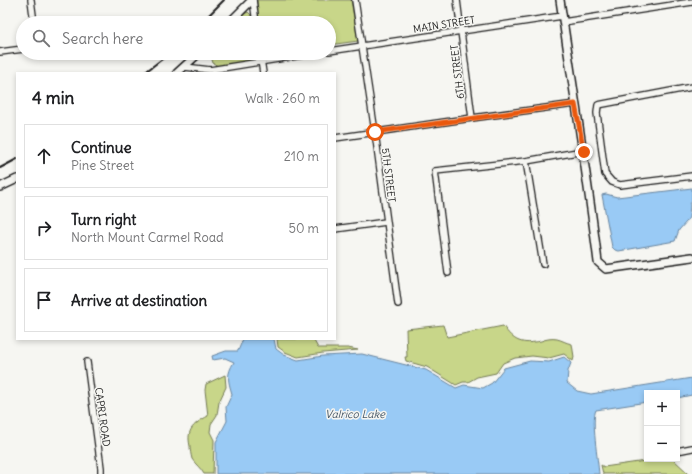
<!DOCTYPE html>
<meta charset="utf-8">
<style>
:root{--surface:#fff;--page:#f6f6f6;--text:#202124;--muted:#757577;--line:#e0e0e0}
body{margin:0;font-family:Delius,sans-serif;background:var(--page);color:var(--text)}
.controls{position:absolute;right:12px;bottom:12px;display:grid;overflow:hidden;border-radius:0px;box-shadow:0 2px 6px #0003}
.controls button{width:36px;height:36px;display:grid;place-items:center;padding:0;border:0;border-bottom:1px solid var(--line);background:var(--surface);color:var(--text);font:20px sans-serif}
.stop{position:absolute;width:12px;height:12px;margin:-9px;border:3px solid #ea580c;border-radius:50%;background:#fff}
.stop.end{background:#ea580c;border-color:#fff;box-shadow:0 1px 4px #0008}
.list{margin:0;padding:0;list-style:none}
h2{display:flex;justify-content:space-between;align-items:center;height:52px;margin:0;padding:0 16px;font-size:17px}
h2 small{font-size:13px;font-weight:400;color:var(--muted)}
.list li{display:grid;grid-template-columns:26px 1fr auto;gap:12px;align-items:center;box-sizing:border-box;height:64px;margin:0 8px 8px;padding:0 8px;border:1px solid var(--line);border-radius:0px}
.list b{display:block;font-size:15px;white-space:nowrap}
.list p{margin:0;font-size:13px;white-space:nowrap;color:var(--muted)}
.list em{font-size:13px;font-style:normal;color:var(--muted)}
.icon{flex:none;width:22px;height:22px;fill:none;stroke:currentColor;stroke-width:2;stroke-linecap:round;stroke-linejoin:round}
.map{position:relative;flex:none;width:692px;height:474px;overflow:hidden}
.search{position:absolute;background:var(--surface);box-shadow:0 2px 6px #0003;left:16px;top:16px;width:320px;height:44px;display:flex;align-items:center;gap:10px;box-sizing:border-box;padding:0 14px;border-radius:22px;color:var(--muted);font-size:15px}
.panel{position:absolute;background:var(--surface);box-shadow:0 2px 6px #0003;left:16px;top:72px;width:320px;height:268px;border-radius:0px}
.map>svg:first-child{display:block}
.green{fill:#c8d689;stroke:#727952}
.water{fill:#99caf5;stroke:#67849e}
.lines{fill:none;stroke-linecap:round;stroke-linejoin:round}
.minor-casing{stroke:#1c1c1c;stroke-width:8}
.tertiary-casing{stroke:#1c1c1c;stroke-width:10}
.minor{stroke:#f6f6f2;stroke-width:5.5}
.tertiary{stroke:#f6f6f2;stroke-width:7}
.rail{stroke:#1c1c1c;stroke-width:2}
.route{stroke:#ea580c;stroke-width:5}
.labels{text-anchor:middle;stroke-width:3;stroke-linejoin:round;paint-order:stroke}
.street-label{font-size:10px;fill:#1c1c1c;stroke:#f6f6f2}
.water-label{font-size:11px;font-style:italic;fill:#485968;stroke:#f6f6f2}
</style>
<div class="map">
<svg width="692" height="474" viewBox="0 0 692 474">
<rect width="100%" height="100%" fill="#f6f6f2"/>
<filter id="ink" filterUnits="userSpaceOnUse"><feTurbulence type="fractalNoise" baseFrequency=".025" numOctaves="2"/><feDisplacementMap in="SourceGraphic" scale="8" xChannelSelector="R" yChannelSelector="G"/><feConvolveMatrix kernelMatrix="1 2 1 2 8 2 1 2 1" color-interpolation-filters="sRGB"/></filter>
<g filter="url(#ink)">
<g class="green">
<path d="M257,0h94l7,41 -29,4v-22h-70z"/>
<path d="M248,12l3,3 1,8h-17l9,-9z"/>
<path d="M210,53h47v1l-1,4 -4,3 -34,5 -5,-3z"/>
<path d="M443,325l4,12 56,-11c11,16 19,19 38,15 5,-2 11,-3 16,-2 5,1 9,4 15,5l2,13 -1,4 -9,-7 -15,4 -17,-2 -17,2 -12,5 -7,10 -19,4 -9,5h-5l-7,3 -29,-18 -21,-6 -1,-4h2l-1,-28z"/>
<path d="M277,339h36l5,9h30l10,2 -35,3 -25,4 -13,-5 -7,-5z"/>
<path d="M225,375l1,12 -7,15 -2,13 -6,9 -1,8 4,8 -1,34h-9c-3,-6 -9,-10 -12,-15 -1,-4 -2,-9 -2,-13 -4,-17 4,-22 18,-30l-3,-26 1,-6z"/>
<path d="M659,459h14l16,15h-86l-2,-9 3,2z"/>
</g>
<g class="water">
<path d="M692,188v13l-2,3 -1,13 -2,4 -8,9 -4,11 -56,10 -4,-1 -3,-3 -10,-52 4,-1 11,3z"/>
<path d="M243,339h31l2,10 8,6 14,5 25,-4 39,-2 64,16 30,18 8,-3 19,3 9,-5 12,-15 26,-7 19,1 15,-5 7,6 -3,8 -1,12 10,8 14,3 101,-16v17l-15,3v-5h-30v9l-51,8c-5,9 2,51 3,64h-383v-32l11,-21 -1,-14 6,-13c-4,-14 -6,-19 2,-32l-9,-4 -12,2 -1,-4 14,-5h12z"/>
</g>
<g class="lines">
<g class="minor-casing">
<g id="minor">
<path d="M31,0l3,23"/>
<path d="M253,0l3,23"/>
<path d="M355,0l20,132 23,172"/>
<path d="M457,0l15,118"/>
<path d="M563,22l129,-20"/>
<path d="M329,51l233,-35"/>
<path d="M0,52l23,-3"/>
<path d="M260,53l3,20"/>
<path d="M185,67l25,3 105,-17"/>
<path d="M692,87l-94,18 -1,8 8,61 7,8 8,3 72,-9"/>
<path d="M335,138l137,-20 103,-14"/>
<path d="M526,161l17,103"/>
<path d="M335,229l51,-7"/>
<path d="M448,273l-13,-102 91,-10 57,-10"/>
<path d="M87,362l14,106v6"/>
<path d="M677,451l15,-3"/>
</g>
</g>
<g class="tertiary-casing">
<g id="tertiary">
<path d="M560,0c13,87 27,174 38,262l8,7 86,-12"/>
<path d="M229,23l23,-23"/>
<path d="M177,73l22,-20"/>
<path d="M0,187l17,-8"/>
</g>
</g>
<use href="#minor" class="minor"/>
<use href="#tertiary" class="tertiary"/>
<g class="rail">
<path d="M201,23l23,-23"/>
<path d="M144,73l26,-20"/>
<path d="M0,168l17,-9"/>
</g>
</g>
</g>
<g class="lines" filter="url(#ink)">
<path class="route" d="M375,132l200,-28 9,48"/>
</g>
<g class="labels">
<g class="street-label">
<text transform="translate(444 24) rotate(-9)" y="4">MAIN STREET</text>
<text transform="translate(457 72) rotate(-97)" y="4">6TH STREET</text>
<text transform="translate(389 175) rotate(83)" y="4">5TH STREET</text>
<text transform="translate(103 417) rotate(82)" y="4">CAPRI ROAD</text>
</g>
<g class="water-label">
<text x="355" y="418">Valrico Lake</text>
</g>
</g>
</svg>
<div class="controls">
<button>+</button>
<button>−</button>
</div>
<div class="stop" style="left:375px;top:132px"></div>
<div class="stop end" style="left:584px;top:152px"></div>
<div class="search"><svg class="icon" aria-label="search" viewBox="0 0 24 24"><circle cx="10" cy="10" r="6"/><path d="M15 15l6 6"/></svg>Search here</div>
<section class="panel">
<h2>4 min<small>Walk · 260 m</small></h2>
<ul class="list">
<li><svg class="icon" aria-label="ahead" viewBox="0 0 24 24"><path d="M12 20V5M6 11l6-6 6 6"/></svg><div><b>Continue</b><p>Pine Street</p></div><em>210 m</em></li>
<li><svg class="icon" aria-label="right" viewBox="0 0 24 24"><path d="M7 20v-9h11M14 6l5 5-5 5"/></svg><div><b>Turn right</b><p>North Mount Carmel Road</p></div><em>50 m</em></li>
<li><svg class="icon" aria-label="arrive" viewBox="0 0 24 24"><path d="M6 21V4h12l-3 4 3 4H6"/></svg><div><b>Arrive at destination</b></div></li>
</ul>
</section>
</div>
